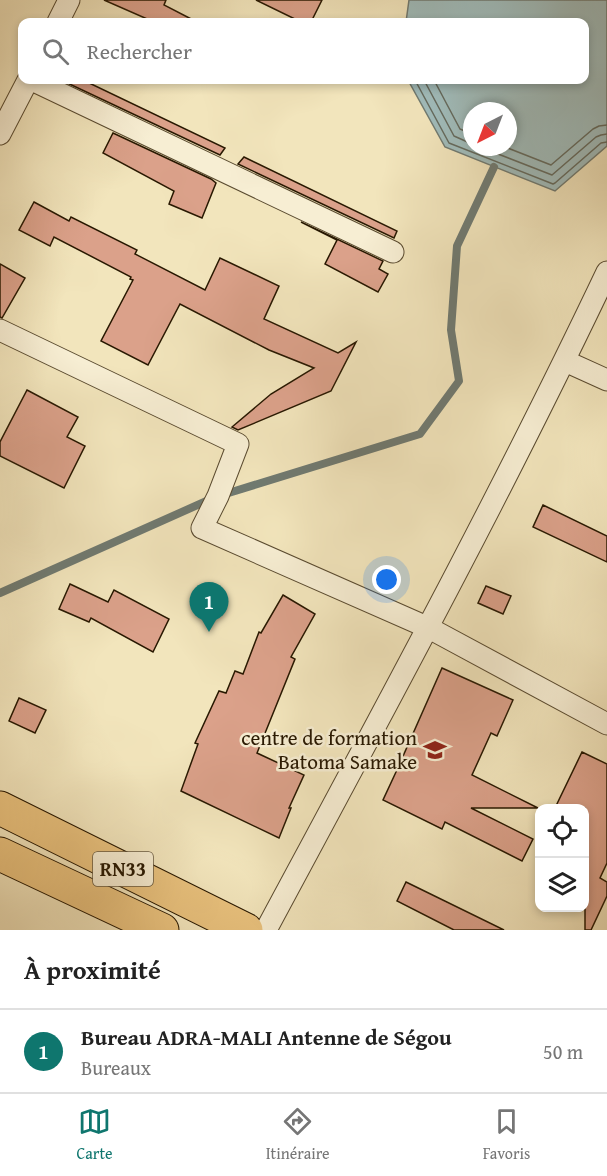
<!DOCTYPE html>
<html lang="fr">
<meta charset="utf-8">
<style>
:root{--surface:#fff;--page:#f6f6f6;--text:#222;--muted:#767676;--line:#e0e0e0;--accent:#0f766e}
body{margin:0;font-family:"Gentium Book Plus",serif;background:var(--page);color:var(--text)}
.controls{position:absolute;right:18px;bottom:18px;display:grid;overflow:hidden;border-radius:12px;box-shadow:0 3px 9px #0003}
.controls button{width:54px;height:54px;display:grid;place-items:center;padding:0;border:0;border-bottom:2px solid var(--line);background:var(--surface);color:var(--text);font:30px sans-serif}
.compass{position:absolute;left:463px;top:102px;width:54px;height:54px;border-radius:50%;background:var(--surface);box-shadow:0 3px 9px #0003;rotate:222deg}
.you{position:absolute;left:387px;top:580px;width:21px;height:21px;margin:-15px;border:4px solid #fff;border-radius:50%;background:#1a73e8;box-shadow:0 0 0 9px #1a73e833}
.badge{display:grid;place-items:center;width:39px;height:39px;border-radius:50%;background:var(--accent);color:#fff;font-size:20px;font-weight:700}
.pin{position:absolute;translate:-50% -50px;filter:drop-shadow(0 2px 3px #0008)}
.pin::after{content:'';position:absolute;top:32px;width:21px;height:18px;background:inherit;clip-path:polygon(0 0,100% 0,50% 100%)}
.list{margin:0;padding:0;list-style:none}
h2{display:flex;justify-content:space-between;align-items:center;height:78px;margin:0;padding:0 24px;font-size:26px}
h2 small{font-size:20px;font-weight:400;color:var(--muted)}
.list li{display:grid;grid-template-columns:39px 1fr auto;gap:18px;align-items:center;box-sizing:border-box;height:84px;padding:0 24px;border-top:2px solid var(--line)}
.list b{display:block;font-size:22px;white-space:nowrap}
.list p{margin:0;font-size:20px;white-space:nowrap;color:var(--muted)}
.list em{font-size:20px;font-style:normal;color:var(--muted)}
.icon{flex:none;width:33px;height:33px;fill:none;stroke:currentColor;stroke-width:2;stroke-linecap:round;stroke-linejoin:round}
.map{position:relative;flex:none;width:607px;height:930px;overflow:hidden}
.search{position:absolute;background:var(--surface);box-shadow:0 3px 9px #0003;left:18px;right:18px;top:18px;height:66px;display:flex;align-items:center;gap:15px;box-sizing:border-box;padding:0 21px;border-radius:12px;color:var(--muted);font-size:22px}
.sheet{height:162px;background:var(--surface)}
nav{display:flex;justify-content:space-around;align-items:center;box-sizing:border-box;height:84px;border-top:2px solid var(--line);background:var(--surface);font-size:16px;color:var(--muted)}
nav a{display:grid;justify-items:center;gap:3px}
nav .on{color:var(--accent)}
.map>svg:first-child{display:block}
.water{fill:#a0bcbb;stroke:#707a71;stroke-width:1.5;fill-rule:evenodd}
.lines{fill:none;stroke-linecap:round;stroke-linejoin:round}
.shore{stroke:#646a5e;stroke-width:1.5}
.stream{stroke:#707a71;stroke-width:8}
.building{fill:#dba18a;stroke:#281801;stroke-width:1.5}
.minor-casing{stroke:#5a4b30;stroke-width:23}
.primary-casing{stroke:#281801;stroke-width:35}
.minor{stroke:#f7eed3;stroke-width:21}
.primary{stroke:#e9c27e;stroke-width:33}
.labels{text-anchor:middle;stroke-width:5;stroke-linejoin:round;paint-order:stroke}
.shield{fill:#f7eed3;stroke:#665840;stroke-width:1.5}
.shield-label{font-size:20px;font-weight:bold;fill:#281801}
.poi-label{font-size:21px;fill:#281801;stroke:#f7eed3;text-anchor:end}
</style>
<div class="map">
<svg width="607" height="930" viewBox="0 0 607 930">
<rect width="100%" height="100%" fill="#f2e5bc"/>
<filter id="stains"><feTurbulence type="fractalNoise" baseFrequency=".00333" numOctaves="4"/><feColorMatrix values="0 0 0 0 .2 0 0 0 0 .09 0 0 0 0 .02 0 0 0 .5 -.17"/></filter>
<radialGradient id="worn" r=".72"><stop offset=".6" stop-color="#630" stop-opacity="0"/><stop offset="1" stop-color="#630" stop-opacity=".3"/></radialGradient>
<path class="water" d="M409,0h198v146l-52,45 -110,-44 -37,-67h176v-58h-178zM472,111h36v36h-36z"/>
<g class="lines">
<g class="shore">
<path d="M415,80l34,63 104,41 2,-1 46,-40 6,-1"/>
<path d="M424,80l30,56 18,8"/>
<path d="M434,80l26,49 12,5"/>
<path d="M480,147l72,28 44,-38 5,-2 6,-1"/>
<path d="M505,147l46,18 42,-36 6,-3 8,-1"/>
</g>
<g class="stream">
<path d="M222,495l198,-61 39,-53 -8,-51 6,-84 37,-79"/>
<path d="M0,593l211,-94"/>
</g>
</g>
<g class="building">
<path d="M104,0h62l-2,5 33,17h-43z"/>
<path d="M256,0h66l-11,22h-10z"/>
<path d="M61,80h22l142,68 -5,7z"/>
<path d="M113,133l98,46 5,4 -14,35 -33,-14 5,-13 -71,-38z"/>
<path d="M244,157l153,74 -3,7 -156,-74z"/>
<path d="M34,202l35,19 2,-4 66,33 -2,4 70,36 15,-32 59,28 -15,33 74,34 18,-11 -25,49 -93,39 -6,-3 39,-33 43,-26 -45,-18 -89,-46 -32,61 -47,-24 32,-61 -3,-1 1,-2 -77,-40 -4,9 -31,-16z"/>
<path d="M301,222l82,39 -4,8 9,5 -10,18 -53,-28 12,-24z"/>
<path d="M0,264l25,14 -23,40 -2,-1z"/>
<path d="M27,390l51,27 -11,20 18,9 -21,42 -64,-32v-14z"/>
<path d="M543,505l64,31v26l-74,-35z"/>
<path d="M70,584l38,18 6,-12 55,29 -16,33 -62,-34 -2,4 -30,-13z"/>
<path d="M486,586l25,10 -8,18 -25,-11z"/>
<path d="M283,595l32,19 -24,43 4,2 -38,94 47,22 -15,33h2l-12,30 -98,-47 17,-47 -3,-1 24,-52 7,2 9,-22 8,3 16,-42 2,1z"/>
<path d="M442,668l71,32 -16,36 -6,-3 -19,42 66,33h-67l62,31 -11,22 -77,-39 -3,7 -59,-29 13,-28z"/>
<path d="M19,698l27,12 -11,23 -26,-12z"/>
<path d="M582,752l25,12v99l-7,15 7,4v14l-16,34h-6v-122h-30z"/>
<path d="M406,882l98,48h-50l-57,-29z"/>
</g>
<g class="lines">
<g class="minor-casing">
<g id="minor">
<path d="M58,22l11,-22"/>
<path d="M32,80l361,172"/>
<path d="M0,134l28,-54"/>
<path d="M0,330l238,114 -20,52 -16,32 227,100 178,96"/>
<path d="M565,361l42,19"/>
<path d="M266,930c117,-218 235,-435 341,-658"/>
</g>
</g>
<g class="primary-casing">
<g id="primary">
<path d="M0,808l246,122"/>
<path d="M0,854l162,76"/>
</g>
</g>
<use href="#minor" class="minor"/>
<use href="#primary" class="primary"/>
</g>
<defs>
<g id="school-bare" transform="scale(1.8)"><path d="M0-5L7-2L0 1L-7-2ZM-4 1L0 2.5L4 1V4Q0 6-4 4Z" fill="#8f2418" stroke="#f7eed3" stroke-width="2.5" paint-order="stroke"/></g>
</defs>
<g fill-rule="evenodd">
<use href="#school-bare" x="435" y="750"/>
</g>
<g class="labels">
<rect class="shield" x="93" y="852" width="60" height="34" rx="4.5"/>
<g class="shield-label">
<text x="123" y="876">RN33</text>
</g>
<g class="poi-label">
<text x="417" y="745">centre de formation<tspan x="417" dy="24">Batoma Samake</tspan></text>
</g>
</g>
<rect width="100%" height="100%" filter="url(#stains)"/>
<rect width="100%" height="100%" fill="url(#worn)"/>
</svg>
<div class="controls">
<button><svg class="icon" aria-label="locate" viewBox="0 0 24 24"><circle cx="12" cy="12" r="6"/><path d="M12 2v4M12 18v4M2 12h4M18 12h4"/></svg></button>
<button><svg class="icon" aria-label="layers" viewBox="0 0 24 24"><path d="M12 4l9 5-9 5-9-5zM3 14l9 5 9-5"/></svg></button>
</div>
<svg class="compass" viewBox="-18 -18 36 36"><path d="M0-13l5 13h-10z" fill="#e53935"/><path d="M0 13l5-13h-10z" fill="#767676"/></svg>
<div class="you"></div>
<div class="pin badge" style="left:209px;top:632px">1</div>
<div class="search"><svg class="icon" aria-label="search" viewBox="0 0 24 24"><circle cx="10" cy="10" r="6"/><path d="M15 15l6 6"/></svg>Rechercher</div>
</div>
<section class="sheet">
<h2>À proximité<small></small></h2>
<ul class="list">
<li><span class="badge">1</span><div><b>Bureau ADRA-MALI Antenne de Ségou</b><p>Bureaux</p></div><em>50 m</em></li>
</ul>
</section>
<nav>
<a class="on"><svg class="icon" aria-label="map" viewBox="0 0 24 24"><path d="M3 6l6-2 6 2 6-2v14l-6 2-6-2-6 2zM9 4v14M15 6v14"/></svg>Carte</a>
<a><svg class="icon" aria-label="directions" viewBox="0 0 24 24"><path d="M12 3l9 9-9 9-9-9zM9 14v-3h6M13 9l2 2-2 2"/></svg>Itinéraire</a>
<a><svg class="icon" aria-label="saved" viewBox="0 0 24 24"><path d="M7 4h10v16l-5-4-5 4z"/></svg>Favoris</a>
</nav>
